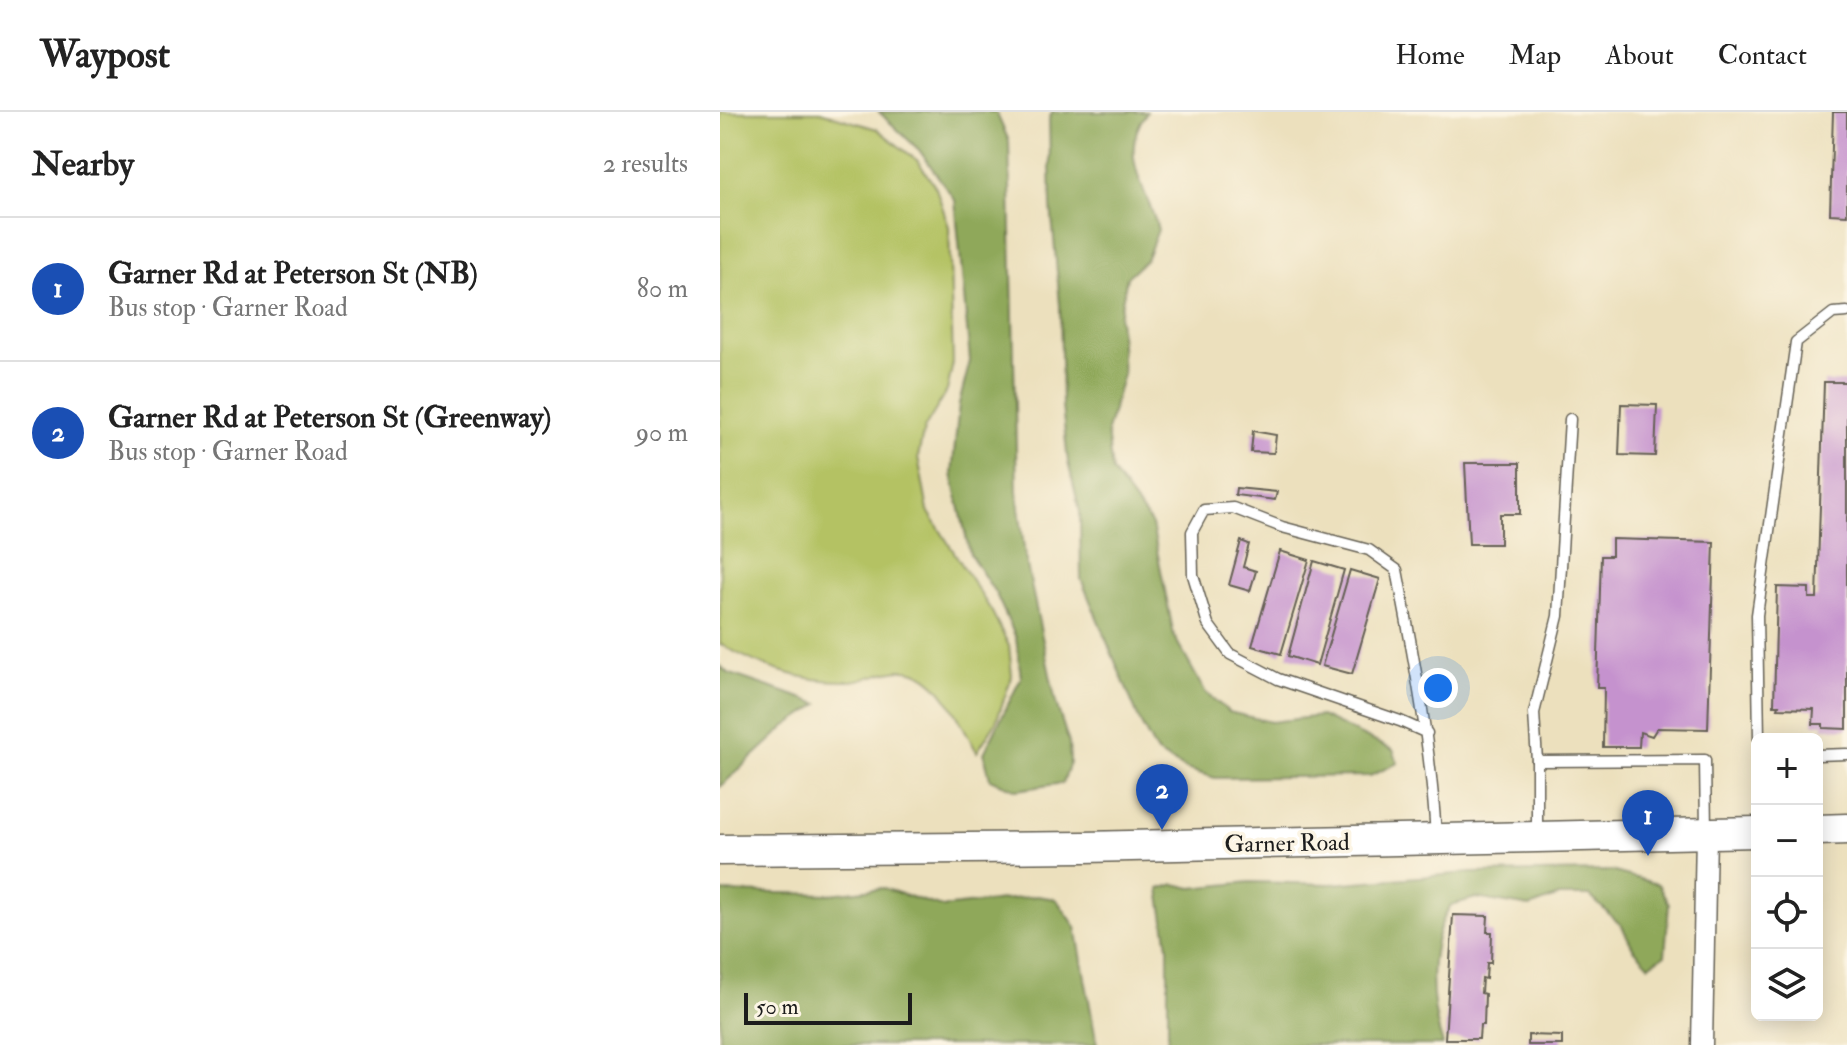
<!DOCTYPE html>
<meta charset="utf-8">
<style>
:root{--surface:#fff;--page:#f6f6f6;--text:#222;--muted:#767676;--line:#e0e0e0;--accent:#d1495b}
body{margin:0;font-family:"IM FELL Double Pica",serif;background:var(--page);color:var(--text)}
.controls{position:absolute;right:24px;bottom:24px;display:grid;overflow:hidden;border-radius:12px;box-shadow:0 4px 20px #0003}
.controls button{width:72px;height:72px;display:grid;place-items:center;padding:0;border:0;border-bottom:2px solid var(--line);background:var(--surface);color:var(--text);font:40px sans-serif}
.scale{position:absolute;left:24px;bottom:20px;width:168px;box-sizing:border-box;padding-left:8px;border:4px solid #1c1c1c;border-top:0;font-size:22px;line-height:28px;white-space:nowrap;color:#1c1c1c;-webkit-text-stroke:6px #fcf5e5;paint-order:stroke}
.you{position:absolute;left:718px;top:576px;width:28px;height:28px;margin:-20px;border:6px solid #fff;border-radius:50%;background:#1a73e8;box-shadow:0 0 0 12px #1a73e833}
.badge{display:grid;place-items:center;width:52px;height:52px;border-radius:50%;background:var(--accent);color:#fff;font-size:26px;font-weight:700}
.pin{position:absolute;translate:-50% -66px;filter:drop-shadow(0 2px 4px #0008)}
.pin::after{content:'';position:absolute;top:42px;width:28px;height:24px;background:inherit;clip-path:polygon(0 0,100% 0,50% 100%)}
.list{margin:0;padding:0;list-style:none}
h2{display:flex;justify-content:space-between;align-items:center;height:104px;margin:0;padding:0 32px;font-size:34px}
h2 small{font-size:26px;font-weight:400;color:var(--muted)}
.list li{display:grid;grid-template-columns:52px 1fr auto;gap:24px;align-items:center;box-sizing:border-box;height:144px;padding:0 32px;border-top:2px solid var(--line)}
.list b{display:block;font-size:30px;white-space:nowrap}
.list p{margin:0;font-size:26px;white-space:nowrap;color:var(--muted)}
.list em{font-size:26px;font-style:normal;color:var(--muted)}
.icon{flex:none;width:44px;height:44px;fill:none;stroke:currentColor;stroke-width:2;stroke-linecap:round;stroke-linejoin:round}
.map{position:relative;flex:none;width:1127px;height:933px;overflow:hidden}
header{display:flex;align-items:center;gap:48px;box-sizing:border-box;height:112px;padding:0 40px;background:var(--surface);border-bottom:2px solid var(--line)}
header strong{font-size:38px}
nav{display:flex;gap:44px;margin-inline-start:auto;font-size:28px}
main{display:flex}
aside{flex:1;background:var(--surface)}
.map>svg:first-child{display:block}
.green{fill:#b4c264;stroke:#686f40;stroke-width:2}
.forest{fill:#8fa85a;stroke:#56623b;stroke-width:2}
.building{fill:#c592ce}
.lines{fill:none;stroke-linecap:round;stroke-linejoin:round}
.service-casing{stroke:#656154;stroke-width:13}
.minor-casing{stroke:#656154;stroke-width:23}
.secondary-casing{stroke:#656154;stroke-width:33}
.service{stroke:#fff;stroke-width:10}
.minor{stroke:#fff;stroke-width:20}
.secondary{stroke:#fff;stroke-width:30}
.labels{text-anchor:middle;stroke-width:7;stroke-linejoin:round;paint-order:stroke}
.street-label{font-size:24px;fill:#1c1c1c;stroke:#fcf5e5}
</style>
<header>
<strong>Waypost</strong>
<nav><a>Home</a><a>Map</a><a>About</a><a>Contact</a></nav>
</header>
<main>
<aside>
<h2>Nearby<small>2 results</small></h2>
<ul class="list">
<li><span class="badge" style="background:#1a4fb4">1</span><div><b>Garner Rd at Peterson St (NB)</b><p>Bus stop · Garner Road</p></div><em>80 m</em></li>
<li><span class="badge" style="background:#1a4fb4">2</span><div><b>Garner Rd at Peterson St (Greenway)</b><p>Bus stop · Garner Road</p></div><em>90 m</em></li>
</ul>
</aside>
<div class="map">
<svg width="1127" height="933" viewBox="0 0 1127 933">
<rect width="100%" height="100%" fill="#fcf5e5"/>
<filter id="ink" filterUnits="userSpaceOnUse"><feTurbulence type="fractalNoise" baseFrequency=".0125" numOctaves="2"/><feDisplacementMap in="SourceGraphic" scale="16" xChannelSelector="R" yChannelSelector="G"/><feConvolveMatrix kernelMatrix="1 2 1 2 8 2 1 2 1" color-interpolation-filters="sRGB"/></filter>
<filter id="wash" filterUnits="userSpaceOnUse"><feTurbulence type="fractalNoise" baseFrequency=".006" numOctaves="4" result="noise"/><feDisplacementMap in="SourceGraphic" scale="32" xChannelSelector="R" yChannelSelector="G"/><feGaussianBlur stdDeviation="1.8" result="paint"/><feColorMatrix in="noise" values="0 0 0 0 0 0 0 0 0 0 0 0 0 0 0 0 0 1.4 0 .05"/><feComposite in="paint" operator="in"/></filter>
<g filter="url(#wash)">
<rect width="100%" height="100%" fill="#ece0bd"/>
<path class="green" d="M0,0h100l57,17 41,32 18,27 13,39 4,136 -6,28 -23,38 -6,28 10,54 64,101 17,34 3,30 -16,46 -19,30c-15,-26 -30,-64 -57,-78 -22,-12 -50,7 -72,7 -48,1 -87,-14 -128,-37z"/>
<g class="forest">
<path d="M159,0h117l13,29 8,350 8,65 31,147 13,40 1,19 -7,21 -46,7 -27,-11 -6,-26 37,-75 -5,-40 -20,-44 -26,-40 -18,-80 7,-70 11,-43 -15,-161 -36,-50z"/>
<path d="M332,0h95c-31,42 0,75 11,118l-12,30 -19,17 -8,40 4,57 -16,57 5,40 40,54 22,111 31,56 24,20 42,10 50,-6 72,34 5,13 -28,13 -155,2 -29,-9 -29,-16 -16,-29 -60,-145 -1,-67 -12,-50 -6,-56 -2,-101 -9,-99 -2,-87z"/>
<path d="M0,554l8,7 91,31 -34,23 -65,60z"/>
<path d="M891,759l47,13 11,20 -4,51 -16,10 -16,-17 -11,-22 -32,-30h-31l-29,11 -54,-9 -25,7c-25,39 -22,97 -8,140h-275v-99l-9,-57 16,-5 17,4 58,-6 81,2 137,-11z"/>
<path d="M163,776l59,19 95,-11 19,3 20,28 21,118h-377v-153l110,2z"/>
</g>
<g id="blocks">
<g class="building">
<path d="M1113,0h14v103l-17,-1z"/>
<path d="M1104,270h23v347l-24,-1v-4h-10l1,-15 -36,-1 1,-3h-5l3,-118 32,1v10h8z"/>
<path d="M901,292l36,1 -2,51 -36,-1z"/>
<path d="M533,319l23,4 -2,18 -23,-1z"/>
<path d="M745,351h55v51h-20v30h-31z"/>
<path d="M516,376l41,4 -2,8 -40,-5z"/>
<path d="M892,427l102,3 -6,187 -51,-1 -5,8 -12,-4 -1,15h-36l1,-59h-7l4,-132h11z"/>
<path d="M521,429l8,3 -6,23 13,4 -6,20 -21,-6z"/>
<path d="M560,439l29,9 -28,94 -29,-8z"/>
<path d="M594,449l30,9 -27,95 -29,-9z"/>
<path d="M630,458l30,9 -28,95 -30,-8z"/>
<path d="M733,803l35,1 -1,16h5l-1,31h-4l-1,16 -4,-1 -1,15 4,1 -1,31h-4l-1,14h-34z"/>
<path d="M808,923l34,1v9h-34z"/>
</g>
</g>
</g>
<g filter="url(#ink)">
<use href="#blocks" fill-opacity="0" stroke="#656154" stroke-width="2"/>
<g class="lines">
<g class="service-casing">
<g id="service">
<path d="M707,621l-27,-12 -122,-42 -48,-25 -22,-30 -15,-49 -1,-43 12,-22 29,-2 49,19 87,23 28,20c17,89 34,177 39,267"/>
<path d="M1039,627l-2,-124 39,-273 37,-29 14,-1"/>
<path d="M1097,643l30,-1"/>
<path d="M817,649l-3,-48 24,-97 12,-197"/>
<path d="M817,722v-73l168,-1 1,71"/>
</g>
</g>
<g class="minor-casing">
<path id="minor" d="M982,933l4,-212"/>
</g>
<g class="secondary-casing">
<g id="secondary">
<path d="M1097,718l30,-1"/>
<path d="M0,738l365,-3 672,-15"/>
</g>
</g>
<use href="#service" class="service"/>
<use href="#minor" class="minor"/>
<use href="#secondary" class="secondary"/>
</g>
</g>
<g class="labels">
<g class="street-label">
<text transform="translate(567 731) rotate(-1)" y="8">Garner Road</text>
</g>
</g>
</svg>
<div class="controls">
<button>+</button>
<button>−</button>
<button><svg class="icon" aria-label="locate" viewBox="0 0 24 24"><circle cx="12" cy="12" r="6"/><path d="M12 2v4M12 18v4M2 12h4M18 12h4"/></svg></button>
<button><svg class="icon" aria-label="layers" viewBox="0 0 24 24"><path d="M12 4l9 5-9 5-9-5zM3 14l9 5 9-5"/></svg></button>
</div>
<div class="scale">50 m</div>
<div class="you"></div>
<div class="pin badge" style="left:928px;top:744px;background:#1a4fb4">1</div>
<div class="pin badge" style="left:442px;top:718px;background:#1a4fb4">2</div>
</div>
</main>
